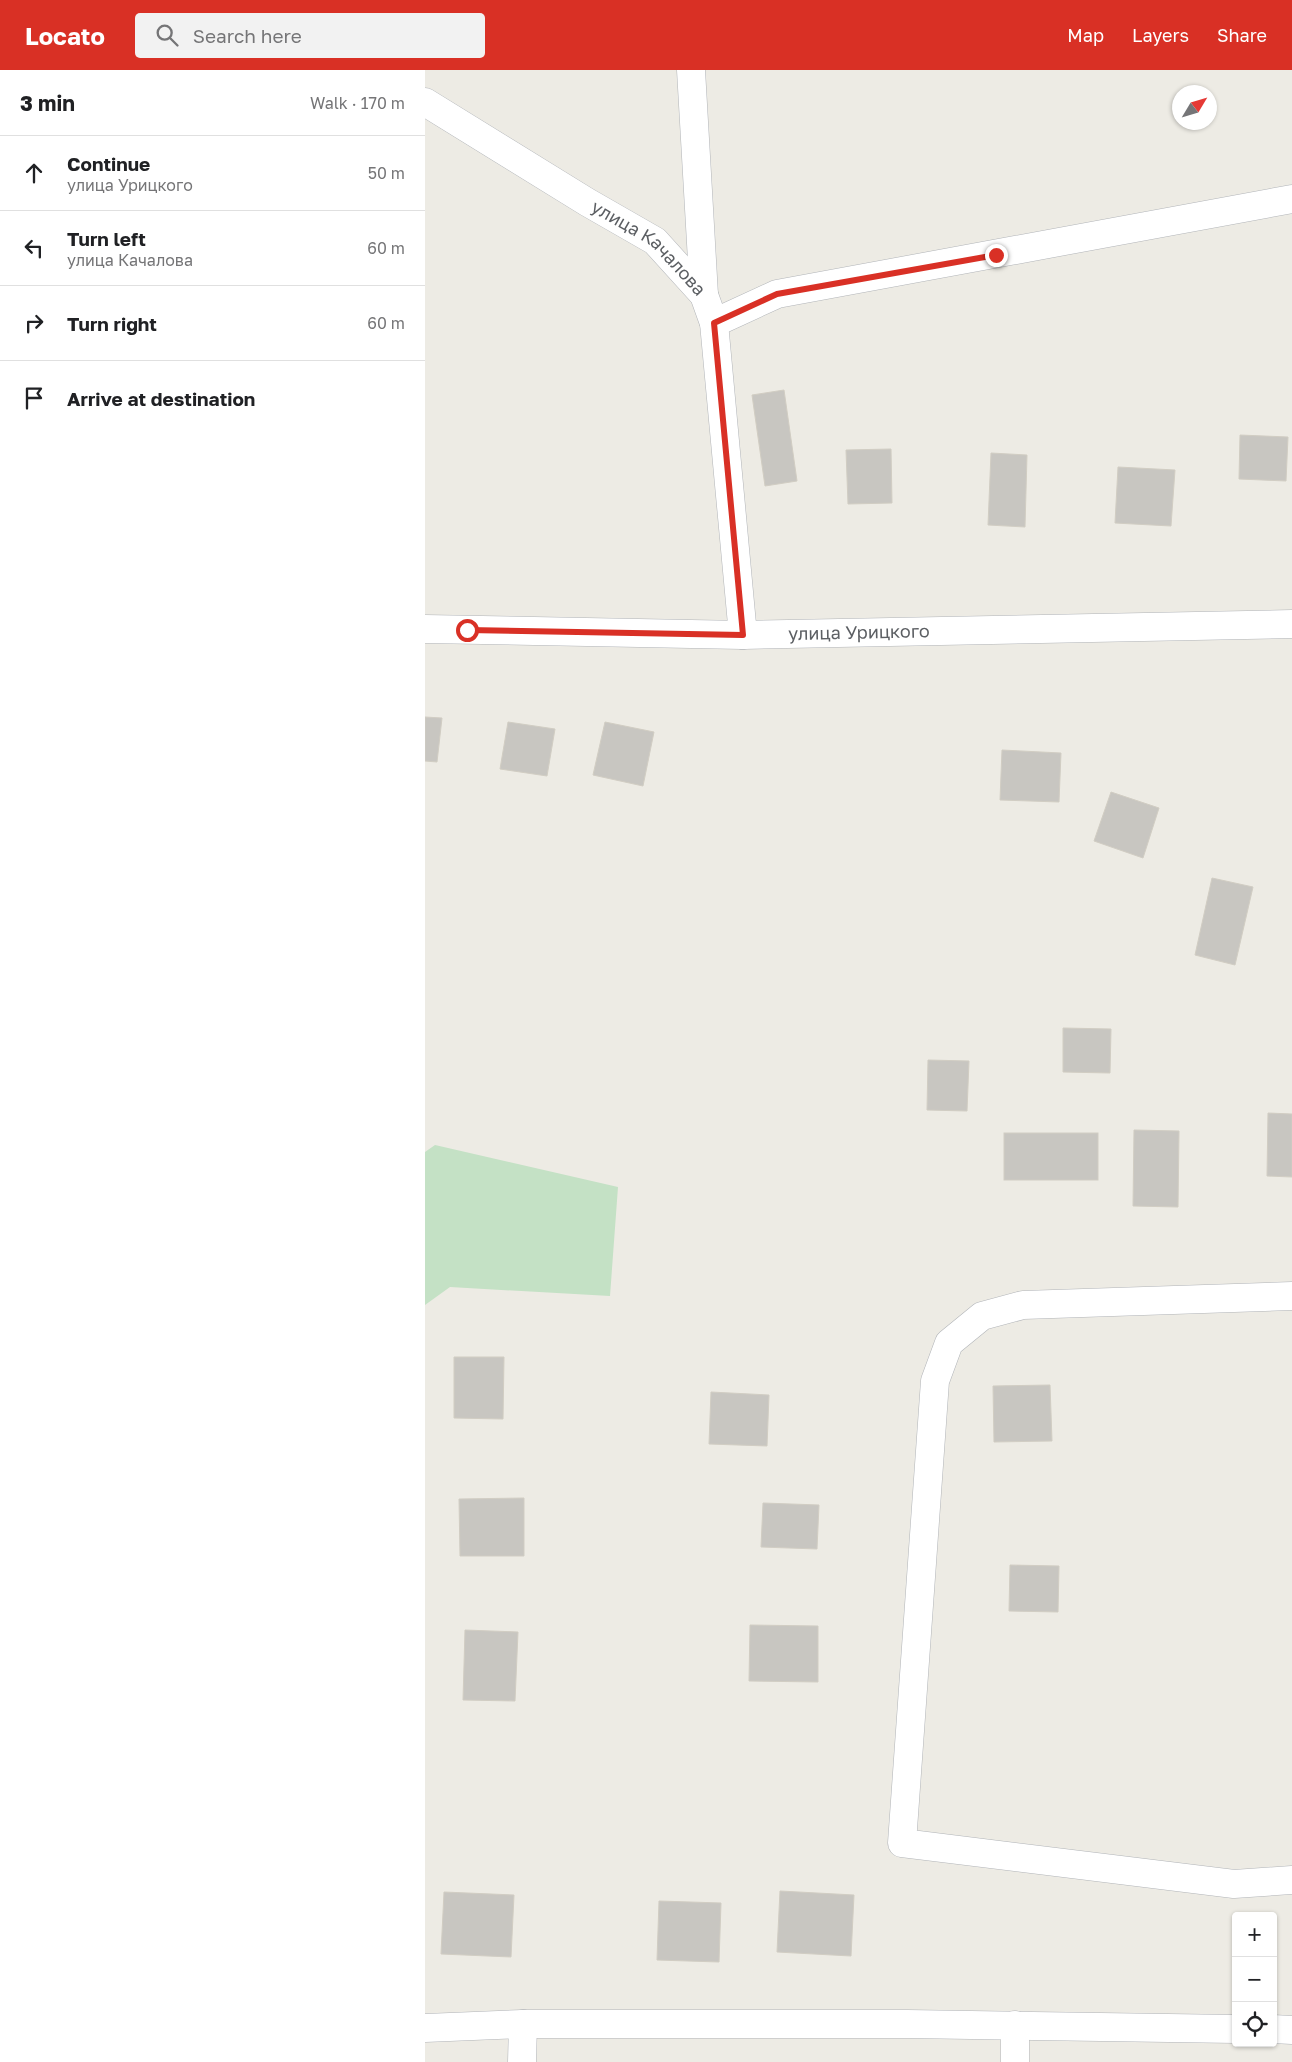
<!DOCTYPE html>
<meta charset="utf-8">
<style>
:root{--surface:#fff;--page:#f2f2f2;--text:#202124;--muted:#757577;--line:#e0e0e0;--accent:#d93025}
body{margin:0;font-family:"Golos Text",sans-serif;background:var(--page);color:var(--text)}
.controls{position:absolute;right:15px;bottom:15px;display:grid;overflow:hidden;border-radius:5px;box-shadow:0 1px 4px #0004}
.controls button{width:45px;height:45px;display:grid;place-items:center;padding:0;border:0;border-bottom:1px solid var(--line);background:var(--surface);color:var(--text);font:25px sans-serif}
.compass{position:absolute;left:747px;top:15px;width:45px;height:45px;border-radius:50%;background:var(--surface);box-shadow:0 1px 4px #0004;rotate:52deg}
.stop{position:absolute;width:15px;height:15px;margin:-11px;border:4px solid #d93025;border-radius:50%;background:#fff}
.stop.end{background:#d93025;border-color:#fff;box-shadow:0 1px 5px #0008}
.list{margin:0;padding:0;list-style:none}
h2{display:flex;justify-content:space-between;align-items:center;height:65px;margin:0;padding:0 20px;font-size:21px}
h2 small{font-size:16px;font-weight:400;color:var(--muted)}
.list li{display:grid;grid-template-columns:32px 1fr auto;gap:15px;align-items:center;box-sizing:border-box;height:75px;padding:0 20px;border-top:1px solid var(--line)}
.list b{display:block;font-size:19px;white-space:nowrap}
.list p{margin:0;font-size:16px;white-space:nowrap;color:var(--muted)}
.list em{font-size:16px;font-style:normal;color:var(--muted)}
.icon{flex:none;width:28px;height:28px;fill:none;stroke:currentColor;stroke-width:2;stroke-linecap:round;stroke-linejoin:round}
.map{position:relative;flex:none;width:867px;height:1992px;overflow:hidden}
header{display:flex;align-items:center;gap:30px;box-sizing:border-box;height:70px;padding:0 25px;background:var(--accent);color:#fff}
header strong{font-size:24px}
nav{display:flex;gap:28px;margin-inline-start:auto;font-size:18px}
.search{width:350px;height:45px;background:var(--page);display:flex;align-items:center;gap:12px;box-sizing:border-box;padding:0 18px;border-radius:5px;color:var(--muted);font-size:19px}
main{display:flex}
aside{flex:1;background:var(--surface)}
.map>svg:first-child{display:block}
.green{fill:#c4e1c5}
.building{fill:#c8c6c1;stroke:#d1cdc3}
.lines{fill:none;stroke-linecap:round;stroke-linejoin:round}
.minor-casing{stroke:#b1b4b8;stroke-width:29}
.minor{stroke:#fff;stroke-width:28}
.route{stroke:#d93025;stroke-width:6}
.labels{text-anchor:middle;stroke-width:4;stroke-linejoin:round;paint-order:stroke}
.street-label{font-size:18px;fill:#5c5f63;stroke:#fff}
</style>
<header>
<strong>Locato</strong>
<div class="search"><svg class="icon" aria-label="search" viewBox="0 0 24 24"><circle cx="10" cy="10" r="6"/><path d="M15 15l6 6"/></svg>Search here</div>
<nav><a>Map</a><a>Layers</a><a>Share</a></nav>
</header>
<main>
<aside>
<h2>3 min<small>Walk · 170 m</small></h2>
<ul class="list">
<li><svg class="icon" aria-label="ahead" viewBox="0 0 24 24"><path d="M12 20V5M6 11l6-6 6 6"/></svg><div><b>Continue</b><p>улица Урицкого</p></div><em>50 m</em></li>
<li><svg class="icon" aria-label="left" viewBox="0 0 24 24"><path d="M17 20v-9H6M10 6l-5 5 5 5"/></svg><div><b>Turn left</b><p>улица Качалова</p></div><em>60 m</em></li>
<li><svg class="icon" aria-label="right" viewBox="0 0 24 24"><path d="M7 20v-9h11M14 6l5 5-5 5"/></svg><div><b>Turn right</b></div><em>60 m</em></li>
<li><svg class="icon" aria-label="arrive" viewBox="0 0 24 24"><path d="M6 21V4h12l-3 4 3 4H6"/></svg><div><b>Arrive at destination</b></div></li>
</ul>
</aside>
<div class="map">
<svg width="867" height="1992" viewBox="0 0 867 1992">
<rect width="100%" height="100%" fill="#edebe4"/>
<path class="green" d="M10,1075l183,42 -8,109 -160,-9 -25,18v-153z"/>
<g class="building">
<path d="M359,320l13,91 -32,5 -13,-91z"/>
<path d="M815,365l48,2 -2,44 -47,-2z"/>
<path d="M466,379l1,54 -44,1 -2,-54z"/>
<path d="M566,383l36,2 -2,72 -37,-2z"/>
<path d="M693,397l57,3 -4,56 -56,-3z"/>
<path d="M0,647l17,1 -5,44 -12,-1z"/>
<path d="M83,652l47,7 -8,47 -47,-7z"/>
<path d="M180,652l49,10 -11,54 -50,-11z"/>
<path d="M577,680l59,3 -2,49 -59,-2z"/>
<path d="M686,722l48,16 -16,50 -49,-17z"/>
<path d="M787,808l41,9 -18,78 -40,-10z"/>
<path d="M638,958l48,1 -1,44 -47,-1z"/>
<path d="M503,990l41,1 -2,50 -40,-1z"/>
<path d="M843,1043l24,1v63l-25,-1z"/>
<path d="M709,1060l45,1 -1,76 -45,-1z"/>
<rect x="579" y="1063" width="94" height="47"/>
<path d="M29,1287h50l-1,62 -49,-1z"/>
<path d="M625,1315l2,56 -58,1 -1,-56z"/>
<path d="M286,1322l58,3 -2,51 -58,-2z"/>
<path d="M99,1428v58h-64l-1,-57z"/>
<path d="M338,1433l56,2 -2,44 -56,-2z"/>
<path d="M585,1495l49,1 -1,46 -49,-1z"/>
<path d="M325,1555l68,1v56l-69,-1z"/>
<path d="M40,1560l53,2 -3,69 -52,-1z"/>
<path d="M355,1821l74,4 -3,61 -74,-4z"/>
<path d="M19,1822l70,3 -3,62 -70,-3z"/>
<path d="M234,1831l62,2 -2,59 -62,-2z"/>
</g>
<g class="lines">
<g class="minor-casing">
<g id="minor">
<path d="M266,0l13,225"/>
<path id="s1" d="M0,32l162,100 68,39 49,54 10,28 29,312"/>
<path d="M289,253l63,-29 515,-95"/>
<path id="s2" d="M0,559l318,6 549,-11"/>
<path d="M867,1226l-269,9 -41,11 -33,27 -14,38 -33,462 332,41 58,-4"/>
<path d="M0,1958l98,-4h385l328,5"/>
<path d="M848,1959l19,1"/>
<path d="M97,1992l1,-38"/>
<path d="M590,1992v-37"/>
</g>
</g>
<use href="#minor" class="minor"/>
</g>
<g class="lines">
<path class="route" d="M42,560l276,5 -29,-312 63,-29 219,-39"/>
</g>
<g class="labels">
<g class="street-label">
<text dy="6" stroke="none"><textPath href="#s1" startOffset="268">улица Качалова</textPath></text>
<text dy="6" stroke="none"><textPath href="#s2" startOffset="434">улица Урицкого</textPath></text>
</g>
</g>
</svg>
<div class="controls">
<button>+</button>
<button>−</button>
<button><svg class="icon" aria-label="locate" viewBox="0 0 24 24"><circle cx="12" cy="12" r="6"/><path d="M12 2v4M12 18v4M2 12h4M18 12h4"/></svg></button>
</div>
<svg class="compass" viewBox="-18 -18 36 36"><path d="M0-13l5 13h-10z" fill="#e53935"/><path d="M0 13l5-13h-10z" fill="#757577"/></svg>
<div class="stop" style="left:42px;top:560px"></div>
<div class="stop end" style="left:571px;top:185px"></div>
</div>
</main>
